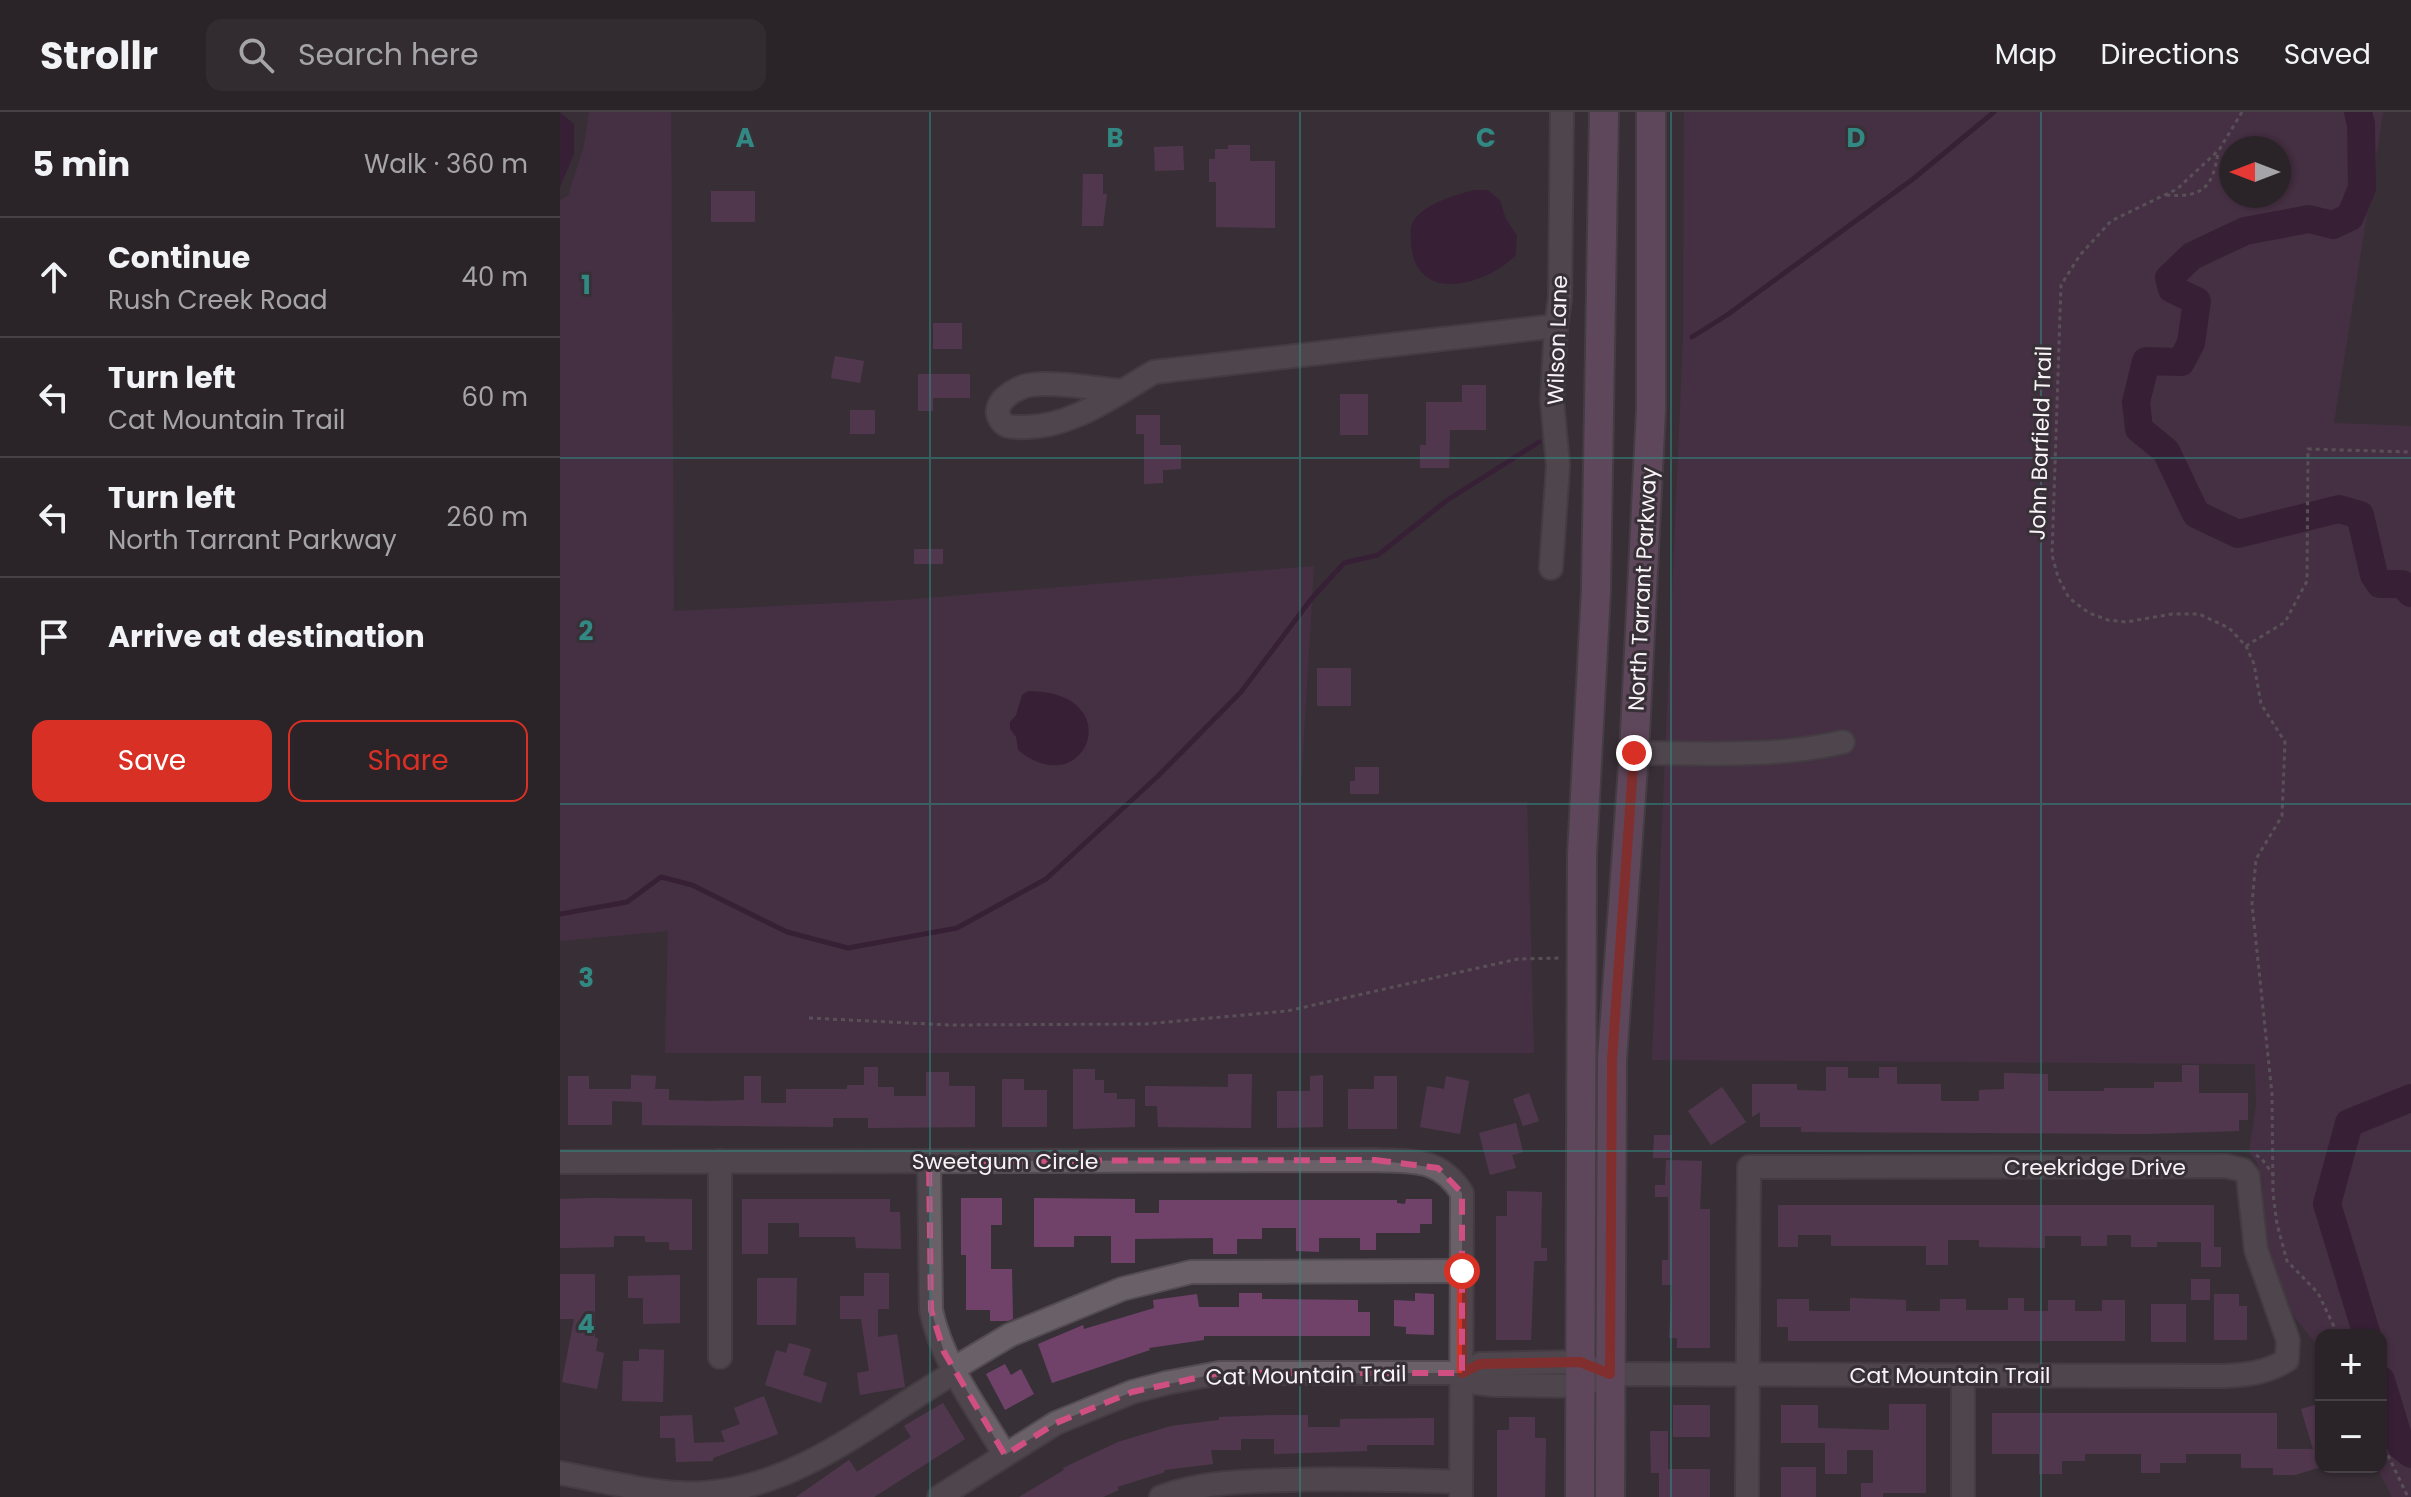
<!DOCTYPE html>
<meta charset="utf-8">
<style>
:root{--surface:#2a2429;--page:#322c31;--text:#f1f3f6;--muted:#a5a4a8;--line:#464146;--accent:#d93025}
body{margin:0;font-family:Poppins,sans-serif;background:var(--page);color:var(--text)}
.controls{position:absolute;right:24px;bottom:24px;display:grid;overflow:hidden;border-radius:16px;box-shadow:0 2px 6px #0004}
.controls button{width:72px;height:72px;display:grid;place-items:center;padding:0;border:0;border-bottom:2px solid var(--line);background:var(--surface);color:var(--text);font:40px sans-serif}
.compass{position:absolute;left:1659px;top:24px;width:72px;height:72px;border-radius:50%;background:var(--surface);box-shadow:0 2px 6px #0004;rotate:270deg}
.stop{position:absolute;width:24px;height:24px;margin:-18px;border:6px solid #d93025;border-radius:50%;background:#fff}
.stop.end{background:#d93025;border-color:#fff;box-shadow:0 2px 8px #0008}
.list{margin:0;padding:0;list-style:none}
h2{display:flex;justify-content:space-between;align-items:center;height:104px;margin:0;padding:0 32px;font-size:34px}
h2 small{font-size:26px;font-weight:400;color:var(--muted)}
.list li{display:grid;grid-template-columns:52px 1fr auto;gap:24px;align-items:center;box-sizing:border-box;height:120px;padding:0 32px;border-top:2px solid var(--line)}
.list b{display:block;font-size:30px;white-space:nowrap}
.list p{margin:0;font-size:26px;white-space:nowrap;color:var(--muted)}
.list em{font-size:26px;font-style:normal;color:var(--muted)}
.actions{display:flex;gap:16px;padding:24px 32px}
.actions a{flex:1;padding:18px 0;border:2px solid var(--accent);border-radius:16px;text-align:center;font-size:28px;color:var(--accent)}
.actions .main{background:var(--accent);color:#fff}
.icon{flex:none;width:44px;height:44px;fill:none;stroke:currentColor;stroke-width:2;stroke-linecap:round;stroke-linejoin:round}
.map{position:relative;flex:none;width:1851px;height:1385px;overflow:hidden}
header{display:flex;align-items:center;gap:48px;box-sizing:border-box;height:112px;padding:0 40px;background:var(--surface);border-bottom:2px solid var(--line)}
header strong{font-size:38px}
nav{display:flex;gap:44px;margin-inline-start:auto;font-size:28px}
.search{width:560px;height:72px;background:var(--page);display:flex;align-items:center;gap:20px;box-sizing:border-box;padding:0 28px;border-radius:16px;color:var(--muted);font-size:30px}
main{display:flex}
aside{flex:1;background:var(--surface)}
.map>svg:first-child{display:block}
.green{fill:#553050;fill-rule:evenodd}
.water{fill:#370d33}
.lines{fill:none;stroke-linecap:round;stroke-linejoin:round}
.stream{stroke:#370d33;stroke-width:5}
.river{stroke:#370d33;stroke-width:28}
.building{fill:#70426a}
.minor-casing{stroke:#534d52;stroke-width:26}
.major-casing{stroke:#534d52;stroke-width:32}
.path{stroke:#80797f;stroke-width:3;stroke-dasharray:4 4;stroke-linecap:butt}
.minor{stroke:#6a6168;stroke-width:22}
.major{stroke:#8e6588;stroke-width:28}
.route{stroke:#d93025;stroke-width:10}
.marked{fill:none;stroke:#d04f82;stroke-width:6;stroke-dasharray:16 10;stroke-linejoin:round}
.grid{fill:none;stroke:#328983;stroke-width:2;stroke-opacity:0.55}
.labels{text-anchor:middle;stroke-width:6;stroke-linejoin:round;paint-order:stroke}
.street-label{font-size:22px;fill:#f8f3f7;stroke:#383037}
.grid-label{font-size:26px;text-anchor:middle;font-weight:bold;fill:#328983;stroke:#383037;stroke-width:6;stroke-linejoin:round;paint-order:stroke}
</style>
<header>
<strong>Strollr</strong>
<div class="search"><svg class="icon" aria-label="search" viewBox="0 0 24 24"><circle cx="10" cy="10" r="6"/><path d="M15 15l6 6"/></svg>Search here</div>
<nav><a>Map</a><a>Directions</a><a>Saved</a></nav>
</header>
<main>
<aside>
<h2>5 min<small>Walk · 360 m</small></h2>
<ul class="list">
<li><svg class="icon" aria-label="ahead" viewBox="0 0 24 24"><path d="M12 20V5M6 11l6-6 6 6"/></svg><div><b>Continue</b><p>Rush Creek Road</p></div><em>40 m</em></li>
<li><svg class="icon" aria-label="left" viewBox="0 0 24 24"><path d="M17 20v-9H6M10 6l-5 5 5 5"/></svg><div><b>Turn left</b><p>Cat Mountain Trail</p></div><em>60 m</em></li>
<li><svg class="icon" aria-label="left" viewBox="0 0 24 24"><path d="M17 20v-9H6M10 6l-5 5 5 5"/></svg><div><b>Turn left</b><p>North Tarrant Parkway</p></div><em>260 m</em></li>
<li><svg class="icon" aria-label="arrive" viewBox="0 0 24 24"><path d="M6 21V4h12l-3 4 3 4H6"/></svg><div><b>Arrive at destination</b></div></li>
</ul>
<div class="actions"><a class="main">Save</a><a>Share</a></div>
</aside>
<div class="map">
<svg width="1851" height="1385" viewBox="0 0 1851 1385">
<rect width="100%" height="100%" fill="#383037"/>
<g class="green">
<path d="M29,0h82l3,499 229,-11 411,-34 -14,236h227l7,251h-869l3,-122 -108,10v-741l8,-4 16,-50z"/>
<path d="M1124,0h699l-49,311 77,3v1071h-19l-15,-30h4v-132h-60v15l-28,-35 -24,-65 -6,-38v-31l-6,-18 -8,-11 7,-46 -1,-42 -603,-4 31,-720zM1671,36h48v48h-48z"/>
</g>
<g class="water">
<path d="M0,0l14,12v30l-14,33z"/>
<path d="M914,78h14l12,10 6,19 11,16 -1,20c-29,30 -100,51 -105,-11 0,-8 -2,-17 3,-24 12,-17 41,-25 60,-30z"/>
<path d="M468,579c103,0 58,115 -10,59l-2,-13 -6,-8v-7l6,-7 6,-20z"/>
</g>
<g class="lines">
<g class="stream">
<path d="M1132,225l35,-22 186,-136 81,-67"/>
<path d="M0,802l67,-12 34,-25 31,8 95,47 61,16 109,-20 89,-49 112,-103 83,-84 71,-94 32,-35 34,-8 68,-54 93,-59"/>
</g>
<g class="river">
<path d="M1798,0l3,12 1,64 -12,29 -17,8 -24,-6 -64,12 -53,25 -23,22 3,11 25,12 -6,42 -10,19 -35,-1 -10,41 3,27 27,22 30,63 42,20 101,-25 21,6 14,60 6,9h22l9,9"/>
<path d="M1807,1223l-40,-131 22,-81 62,-25"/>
<path d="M1821,1268l20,66 10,8"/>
</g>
</g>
<g class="building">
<path d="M668,33h22v16h25v67l-59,-1v-45h-7v-23h6v-10h13z"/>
<path d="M623,34l1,24 -29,1 -1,-24z"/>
<path d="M523,62h20v20h4l-4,32h-21z"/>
<rect x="151" y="79" width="44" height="31"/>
<rect x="373" y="211" width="29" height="26"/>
<path d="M275,244l29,5 -4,22 -29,-5z"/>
<path d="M358,262h52v24h-37v13h-15z"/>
<path d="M902,273h24v45h-36l-1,38h-29v-23h6v-43h36z"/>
<rect x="780" y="282" width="28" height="41"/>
<rect x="290" y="298" width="25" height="24"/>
<path d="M576,303h24v30h21v24l-18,1v13l-19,1v-50h-8z"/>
<rect x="354" y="437" width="29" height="15"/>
<rect x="757" y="556" width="34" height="38"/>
<path d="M795,655h24v27h-29v-13h5z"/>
<path d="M1622,953h17v28h49v27h-9v11l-95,3 -343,-2v-5h-41v-15l-8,5v-33h45v6l29,1v-24h22v11h31v-11h18v17h44v17h38v-11l25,-1v-16l44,1v17h56v-3h50v-6h28z"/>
<path d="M304,955h14v20h16v9h32v-24h23v14h26v41l-107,1v-10h-35v9l-191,-2v-23l-30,-1v24h-44v-49h21v13h42v-14l25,1 -1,13h14v11l41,1 34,-1v-24h17v27h25v-14h61v-4h17z"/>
<path d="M513,957h22v11h9v13h13v6h18v28l-62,2z"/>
<path d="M668,962h24l-1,54 -93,-1 -1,-21h-12v-20l83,1z"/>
<path d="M763,963v52l-46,1v-37h33v-15z"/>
<path d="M814,964h23v53h-49v-40h26z"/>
<path d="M886,964l23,5 -9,53 -40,-7 7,-41 17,3z"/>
<path d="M442,967h22v11h23v37h-45z"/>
<path d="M1162,975l24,35 -35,23 -23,-34z"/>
<path d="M969,981l10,28 -16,5 -10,-27z"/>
<path d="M956,1011l7,29 -11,3 4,13 -26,7 -11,-42z"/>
<path d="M1094,1023h18v23h-19z"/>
<path d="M1106,1048l36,1 -2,48h10v139h-33v-10h-8l3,-53h-10v-25h6v-63h-13v-12h10z"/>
<path d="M947,1079l35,1 -1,56h6v13h-13l-3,79h-35v-124h11z"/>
<path d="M33,1086l99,1v51h-23v-8h-24v-6h-31v11l-54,1v-49z"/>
<path d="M401,1086h41v27h-11v44h21l1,50 -5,2h-18v-11h-24v-55h-5z"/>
<path d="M474,1086l101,1v14h24v-13h238v3l8,1 1,-5h26v25h-12v9h-44v17h-16v-12h-41v14l-23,-1v-23h-34v11h-25v15h-24v-16l-78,1v24h-24v-27h-37v11h-40z"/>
<path d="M182,1087h148v13h10l1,37 -45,-1 -1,-11h-56v-14h-31v31h-26z"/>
<path d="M1218,1093h436v42h7v20h-20v-25h-44v5h-26v-12h-24v11h-26v-10h-36v12l-66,-1v-7h-31v25h-22v-19h-95v-11h-33v12h-20z"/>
<path d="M304,1161h25v36h-11v28l19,-3 8,53 -45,8 -3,-22 12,-2 -8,-52h-21v-23h24z"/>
<path d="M0,1162h35v64h3l-2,13 8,2 -7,36 -35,-7 12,-63h-14z"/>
<path d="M120,1163v48l-37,1v-26h-15v-22z"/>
<path d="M197,1166h40l-1,47h-39z"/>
<rect x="1631" y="1167" width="19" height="21"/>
<path d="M679,1181h23v6l96,1v12h12v24h-166v4l-55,8 1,2 -98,33 -14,-39 45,-19 1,4 70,-21 -1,-8 44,-6 2,13h40z"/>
<path d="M855,1181l19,1v41l-28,-1v-7l-12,-1v-26l21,1z"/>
<path d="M1654,1182h25v12h8v34h-33z"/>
<path d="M1290,1186l56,2v11h34v-12h26v11h42v-12h16v13h24v-11h27v11h27v-11h23v41h-337v-14h-11v-28h32v12h41z"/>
<rect x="1591" y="1192" width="35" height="38"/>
<path d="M229,1231l22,6 -8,26 24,8 -6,20 -56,-18 11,-35 10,3z"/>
<path d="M79,1237l25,1 -1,52 -41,-1 1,-40h16z"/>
<path d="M445,1252l6,11 10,-6 13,25 -29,16 -19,-36z"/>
<path d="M204,1284l14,38 -65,24v3l-37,1 -1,-24h-15v-22l32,-1 2,28 31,-1 -4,-11 19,-7 -6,-16z"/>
<path d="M383,1291l22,36 -47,30 -44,28h-78l53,-37 8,12 54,-35 -7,-11z"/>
<path d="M1761,1291v64l-26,8h-22v-7h-32v-14h-55v9h-26v10h-19v-19h-56v7h-23v13h-23v-20h-47v-41h285v36h36l-12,-40z"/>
<path d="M1329,1292h37v89h-43v4h-22v-14h12v-33h-26v24h-22v-31h-44v-38h37v23l71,2z"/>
<rect x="1113" y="1293" width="37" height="32"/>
<path d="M714,1303h34v12h32v-8l94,-1v27h-67v6l-93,3v-15h-33v11h-30l2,14 -49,6 1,2 -48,15 2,3 -16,7h-84l45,-27 -1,-2 55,-26 53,-16 48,-6v-3z"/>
<path d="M949,1305h26v21h11l-1,59h-48v-67h12z"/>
<path d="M1090,1319h18v38h42v28h-51v-24h-8z"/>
<rect x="1221" y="1355" width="35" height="30"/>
</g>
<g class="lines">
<g class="minor-casing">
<g id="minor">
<path d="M563,279c-28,-2 -66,-10 -93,-6 -14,2 -43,19 -28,37 4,5 11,5 17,5 49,3 94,-31 135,-55l402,-46"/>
<path d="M991,456l7,-102 -6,-66 4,-74 4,-27 2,-187"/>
<path d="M1074,641c70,0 141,5 209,-11"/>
<path d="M160,1049v196"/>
<path d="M369,1049l2,149c11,53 47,99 74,145"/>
<path d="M0,1050l815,-2c38,2 64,-3 87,33l-1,304"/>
<path d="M393,1257l57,-34 112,-46 69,-17 271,-1"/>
<path d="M902,1261l15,10 18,2 85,1 30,-12 613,2c24,-1 43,-3 64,-16l1,-20 -32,-90 -8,-74 -5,-6 -17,-4 -477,1 -2,330"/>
<path d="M0,1361c47,8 96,23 145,20 96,-7 170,-74 250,-121"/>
<path d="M379,1385l117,-74 76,-31 34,-9 53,-10h243l18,-9 100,-2 14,6"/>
<path d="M601,1385c41,-15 83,-16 127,-17 58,-2 115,0 173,2"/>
<path d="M1403,1385v-122"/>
</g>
</g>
<g class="major-casing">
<g id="major">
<path d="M1020,1385l2,-642 14,-265 8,-478"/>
<path d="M1050,1385l2,-437 22,-307 17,-344v-297"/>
</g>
</g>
<g class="path">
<path d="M1682,0l-23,38 -42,39 -66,32 -31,34 -19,30 -9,270 6,22 11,21 20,15 19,7 18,2 46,-8h27l30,14 17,18 8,18 7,40 24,38 -3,74 -26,43 -4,45 20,190 1,100 4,30 10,37 31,32 20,42"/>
<path d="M1606,83c36,3 47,-7 52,-43"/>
<path d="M1686,534l39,-24 22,-41 1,-132 103,3"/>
<path d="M249,906l140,7 197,-1 141,-13 231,-52 43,-1"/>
<path d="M1696,1043l6,4 12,17"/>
<path d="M1821,1329l27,56"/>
</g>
<use href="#minor" class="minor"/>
<use href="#major" class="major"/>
</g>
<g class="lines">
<path class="route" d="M902,1159v102l18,-9 100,-2 30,12 2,-314 22,-307"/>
</g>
<path d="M0 0H1851V1385H0ZM815,1048l63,8 24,25v180h-243l-87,19 -76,31 -51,32 -61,-103 -13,-42 -2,-149z" fill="#383037" fill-opacity=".55" fill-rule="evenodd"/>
<path class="marked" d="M815,1048l63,8 24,25v180h-243l-87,19 -76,31 -51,32 -61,-103 -13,-42 -2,-149z"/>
<path class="grid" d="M370,0v1385M740,0v1385M1111,0v1385M1481,0v1385M0,346h1851M0,692h1851M0,1039h1851"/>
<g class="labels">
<g class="street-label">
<text transform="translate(997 228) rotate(-88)" y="8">Wilson Lane</text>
<text transform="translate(1480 331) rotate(-88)" y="8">John Barfield Trail</text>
<text transform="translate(1082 477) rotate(-87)" y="8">North Tarrant Parkway</text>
<text x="445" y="1057">Sweetgum Circle</text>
<text x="1535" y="1063">Creekridge Drive</text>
<text transform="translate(746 1263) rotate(-1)" y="8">Cat Mountain Trail</text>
<text x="1390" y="1271">Cat Mountain Trail</text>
</g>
</g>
<g class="grid-label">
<text x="185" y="35">A</text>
<text x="555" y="35">B</text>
<text x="926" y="35">C</text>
<text x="1296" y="35">D</text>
<text x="26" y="182">1</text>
<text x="26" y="528">2</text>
<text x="26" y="875">3</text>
<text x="26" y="1221">4</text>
</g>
</svg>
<div class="controls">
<button>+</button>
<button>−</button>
</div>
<svg class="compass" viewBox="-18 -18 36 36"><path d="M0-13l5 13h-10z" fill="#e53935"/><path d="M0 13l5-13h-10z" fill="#a5a4a8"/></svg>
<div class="stop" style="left:902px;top:1159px"></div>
<div class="stop end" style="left:1074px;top:641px"></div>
</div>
</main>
